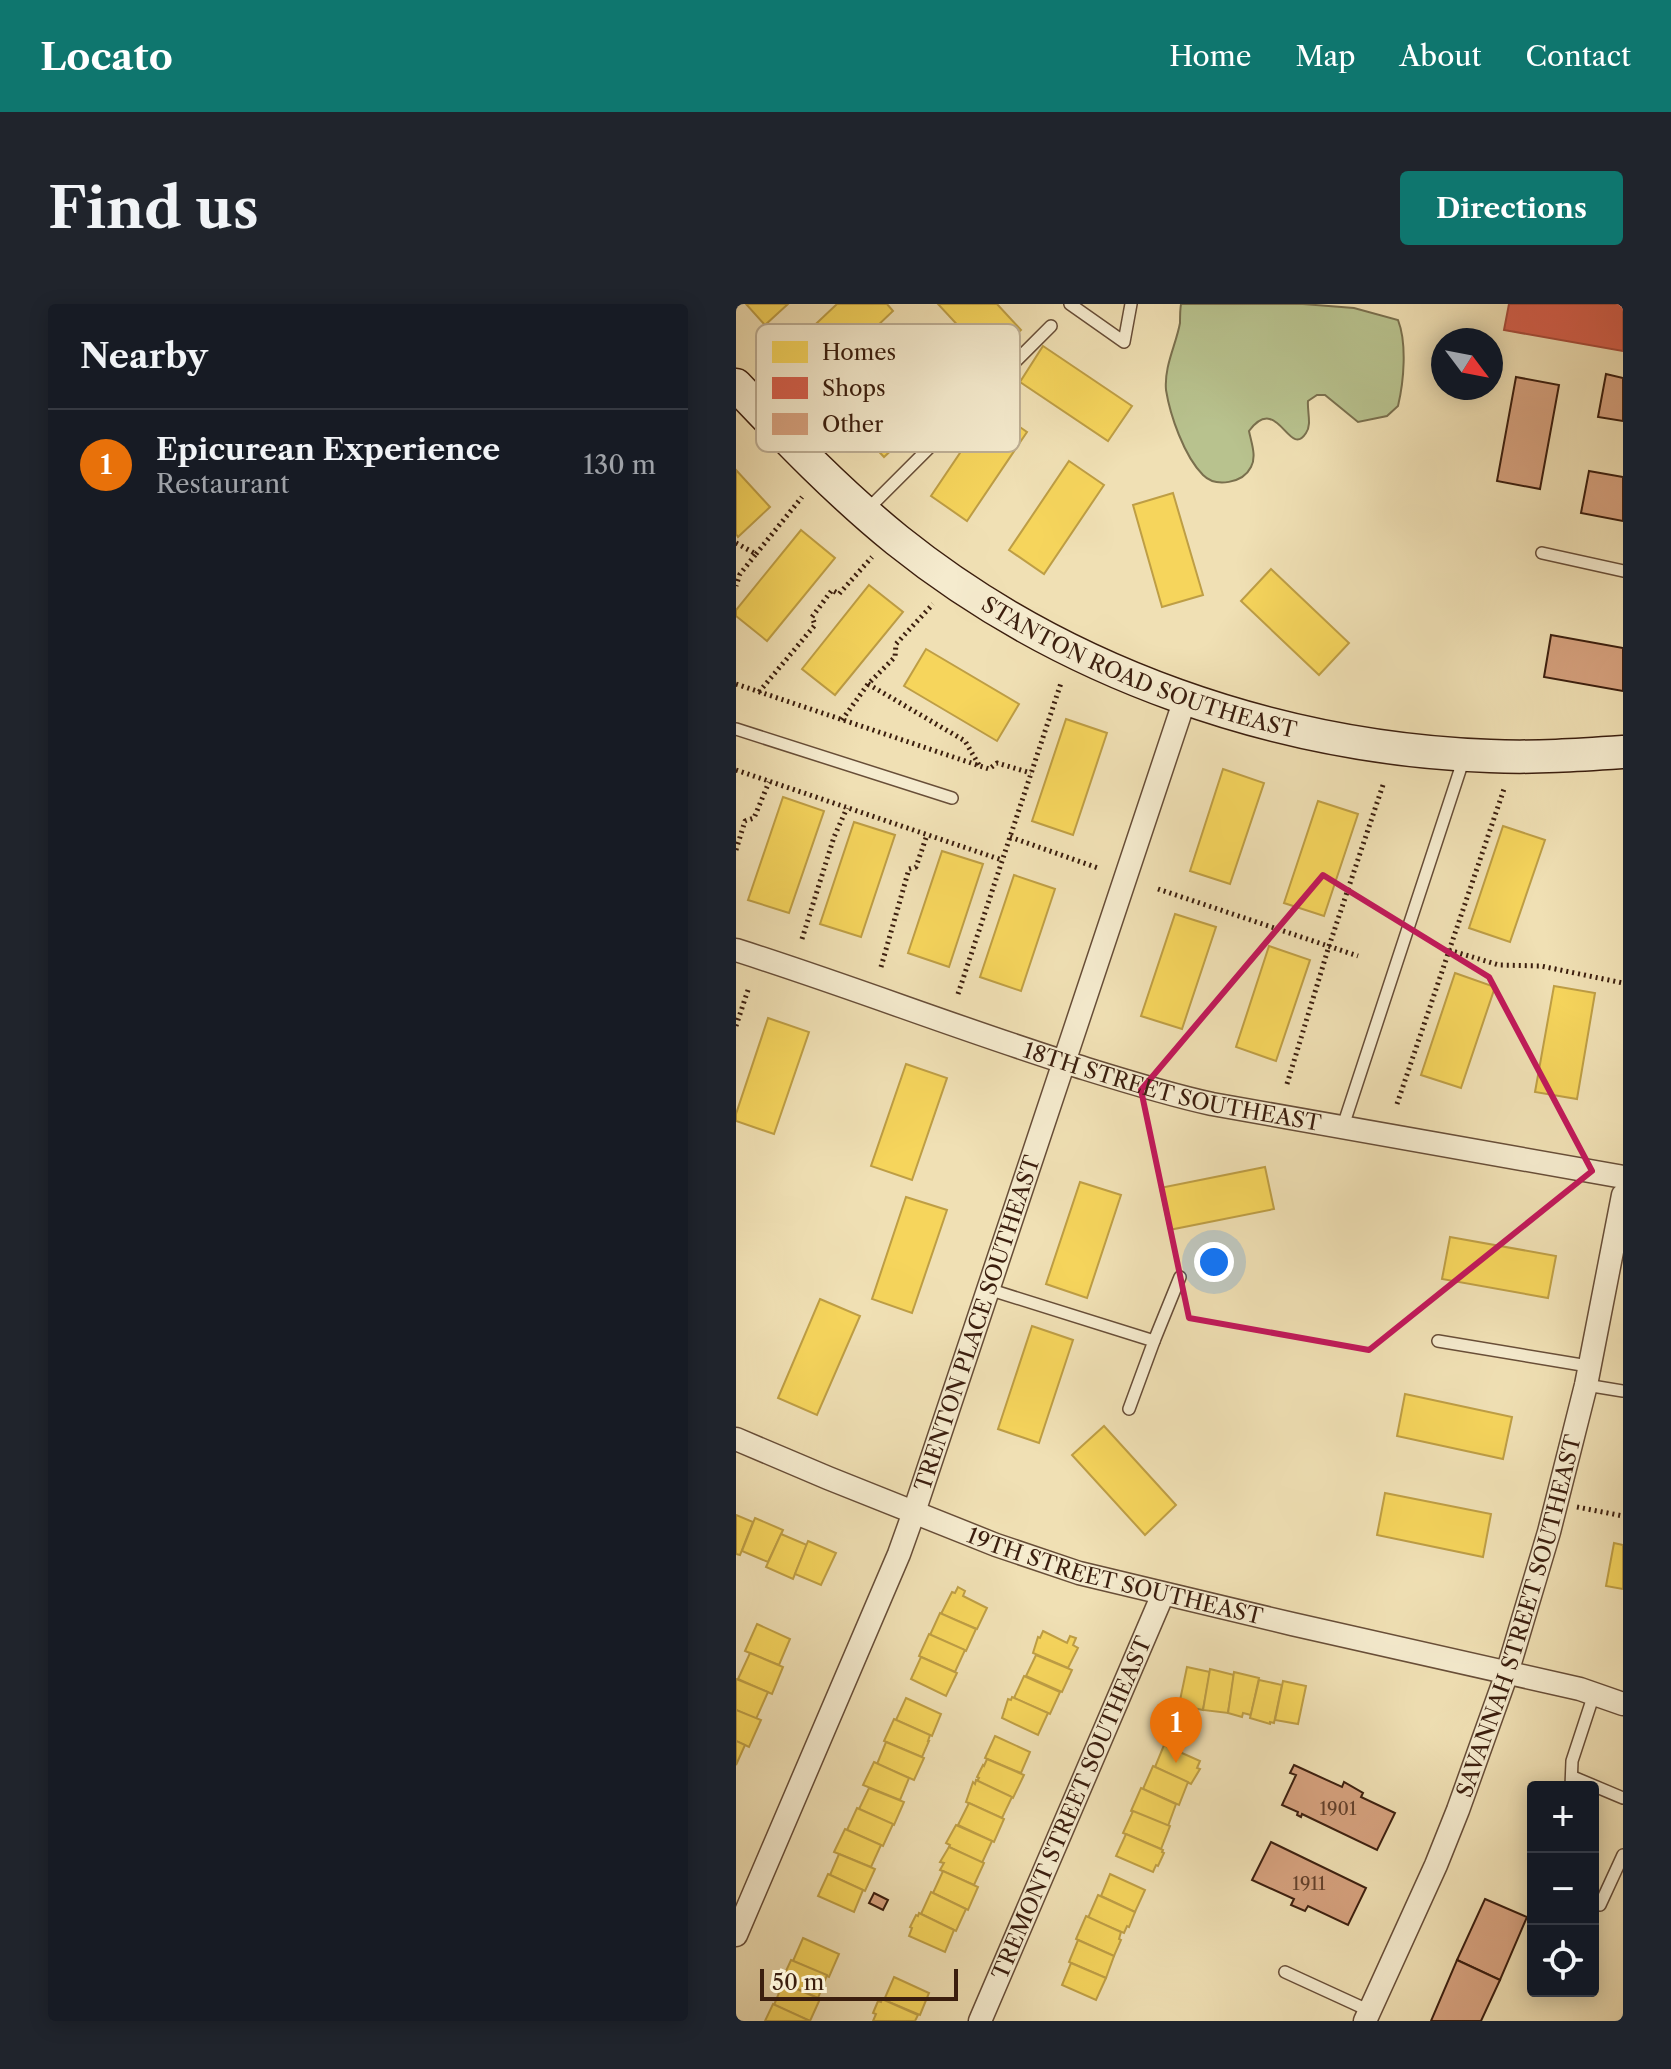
<!DOCTYPE html>
<meta charset="utf-8">
<style>
:root{--surface:#171b24;--page:#20242c;--text:#f1f3f6;--muted:#9ea1a6;--line:#363941;--accent:#0f766e}
body{margin:0;font-family:"Libre Caslon Text",serif;background:var(--page);color:var(--text)}
.controls{position:absolute;right:24px;bottom:24px;display:grid;overflow:hidden;border-radius:8px;box-shadow:0 4px 20px #0003}
.controls button{width:72px;height:72px;display:grid;place-items:center;padding:0;border:0;border-bottom:2px solid var(--line);background:var(--surface);color:var(--text);font:40px sans-serif}
.compass{position:absolute;left:695px;top:24px;width:72px;height:72px;border-radius:50%;background:var(--surface);box-shadow:0 4px 20px #0003;rotate:122deg}
.scale{position:absolute;left:24px;bottom:20px;width:198px;box-sizing:border-box;padding-left:8px;border:4px solid #3b1e0e;border-top:0;font-size:22px;line-height:28px;white-space:nowrap;color:#3b1e0e;-webkit-text-stroke:6px #f5ebce;paint-order:stroke}
.you{position:absolute;left:478px;top:958px;width:28px;height:28px;margin:-20px;border:6px solid #fff;border-radius:50%;background:#1a73e8;box-shadow:0 0 0 12px #1a73e833}
.badge{display:grid;place-items:center;width:52px;height:52px;border-radius:50%;background:var(--accent);color:#fff;font-size:26px;font-weight:700}
.pin{position:absolute;translate:-50% -66px;filter:drop-shadow(0 2px 4px #0008)}
.pin::after{content:'';position:absolute;top:42px;width:28px;height:24px;background:inherit;clip-path:polygon(0 0,100% 0,50% 100%)}
.list{margin:0;padding:0;list-style:none}
h2{display:flex;justify-content:space-between;align-items:center;height:104px;margin:0;padding:0 32px;font-size:34px}
h2 small{font-size:26px;font-weight:400;color:var(--muted)}
.list li{display:grid;grid-template-columns:52px 1fr auto;gap:24px;align-items:center;box-sizing:border-box;height:112px;padding:0 32px;border-top:2px solid var(--line)}
.list b{display:block;font-size:30px;white-space:nowrap}
.list p{margin:0;font-size:26px;white-space:nowrap;color:var(--muted)}
.list em{font-size:26px;font-style:normal;color:var(--muted)}
.icon{flex:none;width:44px;height:44px;fill:none;stroke:currentColor;stroke-width:2;stroke-linecap:round;stroke-linejoin:round}
.map{position:relative;flex:none;width:887px;height:1717px;overflow:hidden;border-radius:8px}
header{display:flex;align-items:center;gap:48px;box-sizing:border-box;height:112px;padding:0 40px;background:var(--accent);color:#fff}
header strong{font-size:38px}
nav{display:flex;gap:44px;margin-inline-start:auto;font-size:28px}
.intro{display:flex;align-items:center;justify-content:space-between;box-sizing:border-box;height:192px;padding:0 48px}
h1{margin:0;font-size:56px}
.button{padding:20px 36px;border-radius:8px;background:var(--accent);color:#fff;font-size:28px;font-weight:700}
main{display:flex;gap:48px;padding:0 48px}
aside{flex:1;background:var(--surface);border-radius:8px;box-shadow:0 4px 20px #0003}
.map>svg:first-child{display:block}
.green{fill:#b8c28e;stroke:#7a704e;stroke-width:2}
.homes{fill:#f6d55c;stroke:#be9e45;stroke-width:2}
.shops{fill:#d6604d;stroke:#a84c3a;stroke-width:2}
.building{fill:#d7a27f;stroke:#3b1e0e;stroke-width:2}
.lines{fill:none;stroke-linecap:round;stroke-linejoin:round}
.lane-casing{stroke:#684e38;stroke-width:14}
.street-casing{stroke:#684e38;stroke-width:25}
.secondary-casing{stroke:#3b1e0e;stroke-width:35}
.path{stroke:#3b1e0e;stroke-width:5;stroke-dasharray:2 4;stroke-linecap:butt}
.lane{stroke:#f5ebce;stroke-width:11}
.street{stroke:#f5ebce;stroke-width:22}
.secondary{stroke:#f5ebce;stroke-width:32}
.marked{fill:none;stroke:#c2185b;stroke-width:6;stroke-linejoin:round}
.labels{text-anchor:middle;stroke-width:8;stroke-linejoin:round;paint-order:stroke}
.number-label{font-size:18px;fill:#623f2a}
.street-label{font-size:22px;fill:#3b1e0e;stroke:#f5ebce}
.key{fill:#f5ebce;stroke:#bdae94;stroke-width:2}
.key-label{font-size:22px;fill:#3b1e0e}
</style>
<header>
<strong>Locato</strong>
<nav><a>Home</a><a>Map</a><a>About</a><a>Contact</a></nav>
</header>
<div class="intro"><h1>Find us</h1><a class="button">Directions</a></div>
<main>
<aside>
<h2>Nearby<small></small></h2>
<ul class="list">
<li><span class="badge" style="background:#e8710a">1</span><div><b>Epicurean Experience</b><p>Restaurant</p></div><em>130 m</em></li>
</ul>
</aside>
<div class="map">
<svg width="887" height="1717" viewBox="0 0 887 1717">
<rect width="100%" height="100%" fill="#f0e0b4"/>
<filter id="stains"><feTurbulence type="fractalNoise" baseFrequency=".0025" numOctaves="4"/><feColorMatrix values="0 0 0 0 .2 0 0 0 0 .09 0 0 0 0 .02 0 0 0 .5 -.17"/></filter>
<radialGradient id="worn" r=".72"><stop offset=".6" stop-color="#630" stop-opacity="0"/><stop offset="1" stop-color="#630" stop-opacity=".3"/></radialGradient>
<path class="green" d="M445,0h122l51,4 44,12c9,23 6,61 0,86l-11,10 -29,6 -33,-27h-8l-9,6c-1,10 4,24 -2,32 -17,27 -28,-41 -57,-2 2,11 8,25 2,36 -8,16 -35,21 -48,8 -19,-19 -33,-60 -37,-85 -2,-24 10,-45 14,-67 0,-6 0,-13 1,-19z"/>
<g class="homes">
<path d="M10,0h42l-23,21z"/>
<path d="M101,0h50l6,7 -78,74 -30,-32z"/>
<path d="M202,0h59l24,26 -31,30z"/>
<path d="M307,42l89,60 -24,35 -88,-59z"/>
<path d="M197,49l30,31 -79,73 -29,-31z"/>
<path d="M255,103l36,25 -60,89 -36,-25z"/>
<path d="M333,157l35,24 -60,89 -35,-24z"/>
<path d="M0,166l34,37 -32,30 -2,-3z"/>
<path d="M437,189l30,102 -41,12 -29,-102z"/>
<path d="M65,226l34,28 -68,83 -31,-25v-6z"/>
<path d="M535,265l78,74 -30,32 -78,-74z"/>
<path d="M133,281l34,27 -68,83 -33,-26z"/>
<path d="M190,345l93,55 -22,37 -93,-55z"/>
<path d="M330,415l41,14 -34,102 -41,-14z"/>
<path d="M487,465l41,14 -34,101 -40,-13z"/>
<path d="M47,493l41,14 -35,102 -41,-13z"/>
<path d="M582,497l40,13 -34,102 -40,-13z"/>
<path d="M118,518l41,13 -34,102 -41,-13z"/>
<path d="M767,522l42,14 -35,102 -41,-14z"/>
<path d="M206,547l41,13 -34,103 -41,-14z"/>
<path d="M278,571l41,14 -34,102 -41,-14z"/>
<path d="M439,610l41,13 -34,102 -41,-13z"/>
<path d="M533,642l41,14 -34,101 -40,-14z"/>
<path d="M719,669l40,14 -34,101 -40,-13z"/>
<path d="M818,682l41,7 -18,106 -42,-7z"/>
<path d="M32,714l41,14 -35,102 -38,-13v-7z"/>
<path d="M170,760l41,14 -35,102 -41,-14z"/>
<path d="M529,863l9,42 -105,21 -9,-42z"/>
<path d="M344,878l41,13 -34,103 -41,-14z"/>
<path d="M170,893l41,13 -35,103 -40,-14z"/>
<path d="M714,933l106,19 -8,42 -106,-19z"/>
<path d="M84,995l40,17 -43,99 -39,-17z"/>
<path d="M296,1022l41,14 -34,103 -41,-14z"/>
<path d="M669,1090l107,23 -9,42 -106,-23z"/>
<path d="M368,1122l72,79 -31,30 -73,-80z"/>
<path d="M649,1189l106,21 -8,43 -106,-22z"/>
<path d="M0,1211l17,7 -13,33 -4,-1z"/>
<path d="M19,1214l28,12 -15,32 -26,-11z"/>
<path d="M45,1230l26,11 -14,34 -27,-12z"/>
<path d="M72,1237l28,12 -15,32 -26,-11z"/>
<path d="M878,1239l9,2v44l-17,-3z"/>
<path d="M222,1283l7,4 -2,5 24,12 -10,21 -36,-15 11,-22 3,1z"/>
<path d="M204,1309l36,16 -10,22 -36,-16z"/>
<path d="M21,1320l33,15 -11,26 -34,-14z"/>
<path d="M307,1327l24,12 3,-7 6,2 -3,7 5,3 -10,20 -35,-15 5,-16 2,1z"/>
<path d="M193,1330l36,16 -10,22 -36,-16z"/>
<path d="M14,1349l33,14 -11,27 -34,-15z"/>
<path d="M300,1351l36,15 -10,22 -36,-16z"/>
<path d="M185,1353l36,16 -11,23 -35,-17z"/>
<path d="M451,1363l23,5 -7,38 -24,-5z"/>
<path d="M474,1365l24,6 -6,38 -25,-3z"/>
<path d="M498,1368l25,6 -8,37 -8,-2 -1,4 -14,-4z"/>
<path d="M288,1372l36,16 -10,22 -36,-16z"/>
<path d="M0,1375l32,13 -12,27 -20,-9z"/>
<path d="M523,1376l23,5 -8,38 -4,-1v2l-20,-6z"/>
<path d="M547,1377l23,5 -8,38 -23,-4z"/>
<path d="M276,1393l36,16 -10,22 -36,-17 6,-19 3,1z"/>
<path d="M170,1394l35,16 -9,22 -36,-16z"/>
<path d="M0,1406l25,10 -12,27 -13,-6z"/>
<path d="M158,1415l36,16 -2,6h1l-7,16 -38,-16z"/>
<path d="M259,1432l35,16 -9,21 -36,-15z"/>
<path d="M0,1437l9,4 -9,20z"/>
<path d="M150,1438l38,16 -10,22 -37,-16z"/>
<path d="M428,1441l36,16 -3,7 3,1 -9,15 -36,-17z"/>
<path d="M251,1455l37,16 -11,23 -36,-17 2,-3 -2,-1 6,-12 1,1z"/>
<path d="M138,1458l35,16 -9,22 -37,-15z"/>
<path d="M417,1462l35,16 -9,23 -36,-16z"/>
<path d="M240,1476l36,17 -10,21 -36,-16 7,-20 2,2z"/>
<path d="M133,1484l35,14 -10,23 -35,-16z"/>
<path d="M405,1484l35,16 -8,22 -37,-15z"/>
<path d="M233,1499l35,16 -10,23 -36,-17z"/>
<path d="M121,1504l36,16 -10,22 -36,-16z"/>
<path d="M397,1507l37,15 -9,23 -38,-16z"/>
<path d="M220,1521l36,16 -10,22 -33,-16 1,-2 -4,-2z"/>
<path d="M109,1525l36,16 -10,22 -37,-15z"/>
<path d="M390,1530l37,16 -1,2 2,1 -6,13 -2,-1 -3,7 -37,-16z"/>
<path d="M213,1543l35,16 -10,22 -34,-15 4,-7 -4,-1z"/>
<path d="M103,1550l36,15 -10,22 -35,-16z"/>
<path d="M207,1567l35,16 -10,23 -35,-17z"/>
<path d="M92,1570l35,16 -9,22 -36,-16z"/>
<path d="M374,1570l35,16 -10,22 -34,-16z"/>
<path d="M195,1588l35,17 -10,22 -35,-17z"/>
<path d="M362,1591l37,17 -6,15 -2,-1 -3,7 -36,-15z"/>
<path d="M183,1609l35,17 -9,22 -36,-16 3,-8 -2,-1 6,-12 2,1z"/>
<path d="M350,1612l35,16 -2,7 2,1 -7,16 -38,-17z"/>
<path d="M67,1634l36,16 -10,23 -36,-16z"/>
<path d="M342,1636l36,16 -8,22 -37,-16z"/>
<path d="M55,1656l36,15 -9,23 -37,-16z"/>
<path d="M335,1659l35,15 -10,22 -34,-15z"/>
<path d="M158,1673l35,16 -9,22 -36,-15z"/>
<path d="M47,1679l37,16 -10,22 -36,-16z"/>
<path d="M146,1695l36,16 -3,6h-42l3,-7 -3,-1 5,-12 3,1z"/>
<path d="M37,1700l35,16 -1,1h-42z"/>
</g>
<path class="shops" d="M773,0h114v47l-119,-21z"/>
<g class="building">
<path d="M870,70l17,4v43l-25,-4z"/>
<path d="M780,73l43,8 -19,104 -43,-8z"/>
<path d="M853,167l34,6v44l-42,-8z"/>
<path d="M815,331l72,13v43l-79,-14z"/>
<path d="M558,1461l48,22 2,-5 19,11 -2,4 34,16 -18,37 -75,-36 -1,3 -4,-2 1,-3 -16,-7 14,-30 -6,-2z"/>
<path d="M535,1538l95,46 -18,37 -40,-19 -3,5 -14,-6 3,-6 -42,-19z"/>
<path d="M138,1589l14,7 -5,10 -14,-7z"/>
<path d="M749,1595l42,18 -27,63 -43,-20z"/>
<path d="M721,1656l43,20 -19,41h-50z"/>
</g>
<g class="lines">
<g class="lane-casing">
<g id="lane">
<path d="M334,0l54,38 7,-38"/>
<path d="M132,205l183,-183"/>
<path d="M806,249l81,18"/>
<path d="M0,425l216,69"/>
<path d="M607,822l122,-371"/>
<path d="M252,985l166,52 -25,68"/>
<path d="M418,1037l26,-64"/>
<path d="M702,1037l150,25"/>
<path d="M850,1081l37,6"/>
<path d="M837,1473l50,21"/>
<path d="M835,1483l1,-26 22,-67"/>
<path d="M857,1598l7,3 23,-50"/>
<path d="M549,1668l85,39"/>
</g>
</g>
<g class="street-casing">
<g id="street">
<path id="s1" d="M0,646c114,36 226,80 341,116 45,14 89,28 135,38l411,73"/>
<path id="s2" d="M0,1135l92,39 168,67 83,28 213,51 288,65 43,15"/>
<path id="s3" d="M0,1631l163,-381 15,-42 271,-813"/>
<path id="s4" d="M244,1717l183,-427"/>
<path id="s5" d="M629,1717l71,-156 22,-55 49,-137 42,-141 37,-147 37,-190"/>
</g>
</g>
<g class="secondary-casing">
<g id="secondary">
<path id="s6" d="M0,81c52,55 103,108 161,155 167,134 381,208 593,216 44,2 89,-1 133,-4"/>
</g>
</g>
<g class="path">
<path d="M0,239l20,11 -16,20 -4,12"/>
<path d="M20,250l46,-57"/>
<path d="M0,380l253,85 8,-6 34,10"/>
<path d="M132,380l97,57 14,24"/>
<path d="M23,388l56,-67 -3,-8 20,-27 7,4 33,-37"/>
<path d="M106,416l26,-36 27,-27 1,-13 37,-40"/>
<path d="M0,466l266,90"/>
<path d="M274,533l88,31"/>
<path d="M0,546l9,-29 9,-3 15,-36"/>
<path d="M422,585l200,67"/>
<path d="M66,635l32,-102 13,-29"/>
<path d="M713,646l50,15 42,1 82,17"/>
<path d="M145,663l28,-98 7,-2 11,-32"/>
<path d="M222,690l103,-311"/>
<path d="M0,722l12,-36"/>
<path d="M551,780l42,-138 55,-164"/>
<path d="M661,800l107,-315"/>
<path d="M841,1203l46,9"/>
</g>
<use href="#lane" class="lane"/>
<use href="#street" class="street"/>
<use href="#secondary" class="secondary"/>
</g>
<path class="marked" d="M587,571l166,102 103,194 -223,179 -180,-32 -48,-228z"/>
<g class="labels">
<g class="number-label">
<text x="602" y="1511">1901</text>
<text x="573" y="1586">1911</text>
</g>
<g class="street-label">
<text dy="8" stroke="none"><textPath href="#s6" startOffset="500">STANTON ROAD SOUTHEAST</textPath></text>
<text dy="8" stroke="none"><textPath href="#s1" startOffset="458">18TH STREET SOUTHEAST</textPath></text>
<text dy="8" stroke="none"><textPath href="#s3" startOffset="658">TRENTON PLACE SOUTHEAST</textPath></text>
<text dy="8" stroke="none"><textPath href="#s2" startOffset="404">19TH STREET SOUTHEAST</textPath></text>
<text dy="8" stroke="none"><textPath href="#s5" startOffset="434">SAVANNAH STREET SOUTHEAST</textPath></text>
<text dy="8" stroke="none"><textPath href="#s4" startOffset="232">TREMONT STREET SOUTHEAST</textPath></text>
</g>
</g>
<rect x="20" y="20" width="264" height="128" rx="12" class="key"/>
<rect x="36" y="37" width="36" height="22" fill="#f6d55c"/>
<rect x="36" y="73" width="36" height="22" fill="#d6604d"/>
<rect x="36" y="109" width="36" height="22" fill="#d7a27f"/>
<g class="key-label">
<text x="86" y="56">Homes</text>
<text x="86" y="92">Shops</text>
<text x="86" y="128">Other</text>
</g>
<rect width="100%" height="100%" filter="url(#stains)"/>
<rect width="100%" height="100%" fill="url(#worn)"/>
</svg>
<div class="controls">
<button>+</button>
<button>−</button>
<button><svg class="icon" aria-label="locate" viewBox="0 0 24 24"><circle cx="12" cy="12" r="6"/><path d="M12 2v4M12 18v4M2 12h4M18 12h4"/></svg></button>
</div>
<svg class="compass" viewBox="-18 -18 36 36"><path d="M0-13l5 13h-10z" fill="#e53935"/><path d="M0 13l5-13h-10z" fill="#9ea1a6"/></svg>
<div class="scale">50 m</div>
<div class="you"></div>
<div class="pin badge" style="left:440px;top:1459px;background:#e8710a">1</div>
</div>
</main>
